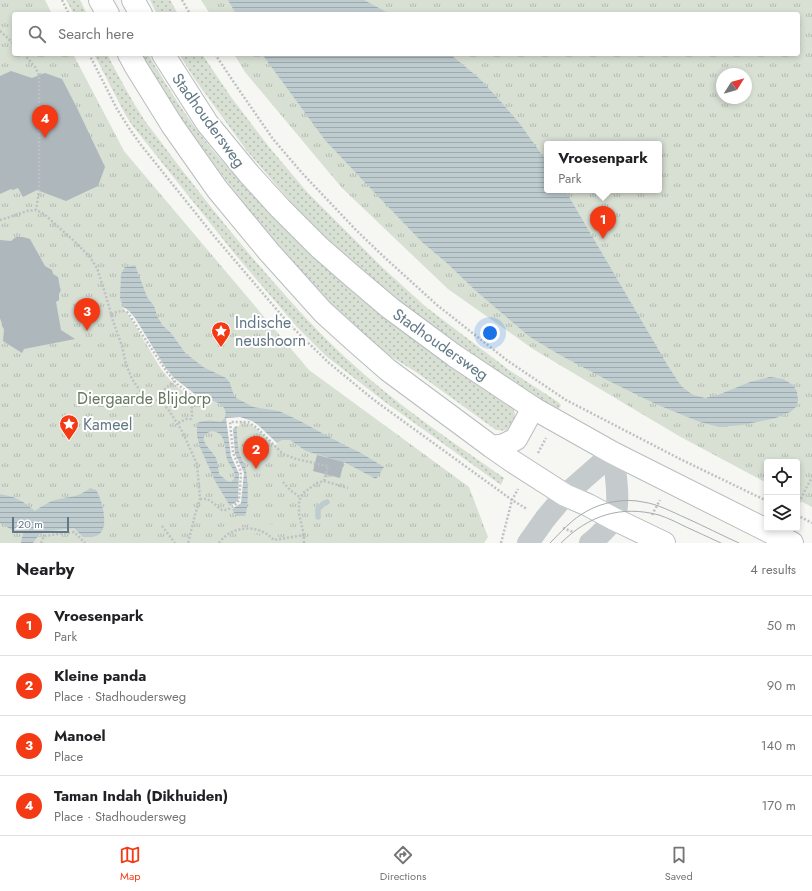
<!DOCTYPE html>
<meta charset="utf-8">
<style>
:root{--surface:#fff;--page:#f6f6f6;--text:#202124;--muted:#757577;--line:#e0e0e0;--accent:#f43a15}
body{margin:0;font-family:Jost,sans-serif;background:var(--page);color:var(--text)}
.controls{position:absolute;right:12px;bottom:12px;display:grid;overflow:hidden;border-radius:4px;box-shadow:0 2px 6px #0003}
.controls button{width:36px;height:36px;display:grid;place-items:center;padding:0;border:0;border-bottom:1px solid var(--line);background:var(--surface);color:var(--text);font:20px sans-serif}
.compass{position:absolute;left:716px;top:68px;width:36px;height:36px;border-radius:50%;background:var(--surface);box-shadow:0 2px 6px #0003;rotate:53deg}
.scale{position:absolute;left:12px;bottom:10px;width:57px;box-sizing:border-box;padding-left:4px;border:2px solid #627886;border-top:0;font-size:11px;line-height:14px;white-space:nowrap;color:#627886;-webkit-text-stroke:3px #fff;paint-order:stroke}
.you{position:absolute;left:490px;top:333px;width:14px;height:14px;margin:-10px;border:3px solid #fff;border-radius:50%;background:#1a73e8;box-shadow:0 0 0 6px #1a73e833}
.badge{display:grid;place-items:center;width:26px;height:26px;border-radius:50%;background:var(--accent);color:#fff;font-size:13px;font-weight:700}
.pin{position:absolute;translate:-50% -33px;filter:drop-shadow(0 1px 2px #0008)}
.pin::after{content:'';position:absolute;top:21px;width:14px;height:12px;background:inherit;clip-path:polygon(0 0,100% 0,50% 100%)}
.popup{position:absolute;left:544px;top:141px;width:118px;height:52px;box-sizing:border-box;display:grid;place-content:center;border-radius:4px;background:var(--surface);filter:drop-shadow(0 1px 3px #0005);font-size:13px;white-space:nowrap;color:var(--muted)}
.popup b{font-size:15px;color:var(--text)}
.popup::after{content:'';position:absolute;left:50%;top:100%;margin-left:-8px;border:8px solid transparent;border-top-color:var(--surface)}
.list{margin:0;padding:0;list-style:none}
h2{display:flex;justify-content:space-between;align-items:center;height:52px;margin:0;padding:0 16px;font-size:17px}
h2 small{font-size:13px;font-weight:400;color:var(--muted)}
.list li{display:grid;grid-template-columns:26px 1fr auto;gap:12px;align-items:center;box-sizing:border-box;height:60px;padding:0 16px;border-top:1px solid var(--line)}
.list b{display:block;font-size:15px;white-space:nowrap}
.list p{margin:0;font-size:13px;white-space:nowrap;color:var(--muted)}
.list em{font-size:13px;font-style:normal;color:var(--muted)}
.icon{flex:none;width:22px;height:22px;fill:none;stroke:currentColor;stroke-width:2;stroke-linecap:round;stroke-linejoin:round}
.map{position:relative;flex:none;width:812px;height:543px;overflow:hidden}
.search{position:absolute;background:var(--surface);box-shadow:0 2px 6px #0003;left:12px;right:12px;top:12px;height:44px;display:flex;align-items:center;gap:10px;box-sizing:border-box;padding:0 14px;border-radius:4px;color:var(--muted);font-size:15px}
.sheet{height:292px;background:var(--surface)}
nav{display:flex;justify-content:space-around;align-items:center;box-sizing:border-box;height:56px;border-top:1px solid var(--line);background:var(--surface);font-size:11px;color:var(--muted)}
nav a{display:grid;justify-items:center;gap:2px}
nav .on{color:var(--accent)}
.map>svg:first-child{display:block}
.grass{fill:url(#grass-dots)}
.park{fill:url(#park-tufts);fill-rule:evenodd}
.garden{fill:#d8dfd3}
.water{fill:url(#water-rules);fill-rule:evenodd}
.pier{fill:#f6f6f2}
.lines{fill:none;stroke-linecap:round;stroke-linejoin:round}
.stream{stroke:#becbcf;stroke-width:5.5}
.building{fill:#aeb7bc}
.primary-casing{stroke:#b8bdc0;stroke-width:24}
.path{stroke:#bec1c3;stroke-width:2.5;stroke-dasharray:2 2;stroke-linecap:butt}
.tertiary{stroke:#c5cacc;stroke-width:22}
.primary{stroke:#fff;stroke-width:22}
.tram{stroke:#a5acb1;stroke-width:1}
.labels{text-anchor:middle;stroke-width:4;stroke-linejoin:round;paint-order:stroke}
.street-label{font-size:16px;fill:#627886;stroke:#fff}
.poi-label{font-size:16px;fill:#627886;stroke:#fff;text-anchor:start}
.park-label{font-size:16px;fill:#65785e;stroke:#fff}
</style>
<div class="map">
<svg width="812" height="543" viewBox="0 0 812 543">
<defs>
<pattern id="grass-dots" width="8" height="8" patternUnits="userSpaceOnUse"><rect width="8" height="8" fill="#d8dfd3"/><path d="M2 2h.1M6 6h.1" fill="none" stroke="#b3bab1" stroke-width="1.8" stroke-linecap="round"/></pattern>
<pattern id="park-tufts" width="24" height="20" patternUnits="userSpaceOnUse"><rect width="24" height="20" fill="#d8dfd3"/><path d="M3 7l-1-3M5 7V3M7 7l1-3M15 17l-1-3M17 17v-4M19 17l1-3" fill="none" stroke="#b3bab1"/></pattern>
<pattern id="water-rules" width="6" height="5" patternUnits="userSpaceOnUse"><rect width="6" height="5" fill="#becbcf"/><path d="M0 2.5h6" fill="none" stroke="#9eaaae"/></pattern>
</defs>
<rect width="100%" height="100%" fill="#f6f6f2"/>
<g class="grass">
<path d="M66,0h14l7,14h-13z"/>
<path d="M150,0h20l8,14h-21z"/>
<path d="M94,54h13c12,23 24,46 38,67 42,56 85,112 132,165 22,25 44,49 69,72 48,45 104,82 158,120l-3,7 -116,-83 -59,-46 -29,-29 -63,-74 -102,-128 -7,-11z"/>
<path d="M141,54h7c22,37 46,76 75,108 10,12 22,22 33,32l256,212c8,15 1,27 -16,24l-80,-58 -42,-26 -54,-51 -62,-72 -41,-55 -40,-56z"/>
<path d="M179,54h23l29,43 38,50 38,45 76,76 43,39 83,63 49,32 3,3 -3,5 -28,-15 -146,-105 -64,-56 -31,-34 -42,-49 -53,-73z"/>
</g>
<g class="park">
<path d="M0,0h45l7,14h-38v40h59l51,97 185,219 160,117 19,50 -4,6h-484z"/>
<path d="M201,0h611v507l-15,-8v-37h-30v21l-88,-47 -146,-87 -85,-60 -106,-101 -97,-116 -11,-18h564v-40h-588zM722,74h24v24h-24zM547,144h112v46h-112z"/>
</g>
<g class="garden">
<path d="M291,509l-1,19 -5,4 -6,3c-5,-2 -9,-5 -14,-8 -9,-4 -31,-3 -40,3 -3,2 -6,6 -8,9l-8,1c13,-15 23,-21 44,-20 3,0 6,0 9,1 8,1 12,7 21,6l3,-4c-1,-6 -2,-11 5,-14z"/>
<path d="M245,534c8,0 20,0 21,9h-38c4,-6 10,-8 17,-9z"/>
</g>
<g class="water">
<path d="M228,0h136l26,14h-154z"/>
<path d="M262,54h188l30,25 22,24 18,21 27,38v28h18l103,176 13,20 12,9 12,3 13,-3 32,-13 20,-5 13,2 10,6 4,7 1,8 -2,7 -6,5 -14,6 -34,7 -23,2 -19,-5 -42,-17 -49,-24 -49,-26 -30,-18 -54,-46 -28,-27 -26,-22 -48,-50 -49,-52z"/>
<path d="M135,265l12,32 7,9 4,12 5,8 8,7 15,21 7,5 10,8 23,11 4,5 4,13 4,3 15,8 26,4 19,9 46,25 17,8 23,14 -8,12 -32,-17 -38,-11 -16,-11h-8l-6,3 -18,-16 -17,-8c-2,2 -4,3 -4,5 -1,4 1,28 3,31 2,5 5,10 6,15 2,10 3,37 -1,46h-9l-21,-35 -15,-34 -3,-11v-11l2,-3c7,-2 14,-2 21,0 8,-3 7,-14 0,-18 -5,-4 -13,-4 -18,-3l-21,-14 -10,-9 -36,-57 -12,-15 -3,-8 1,-24 4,-7zM212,431c5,1 8,2 10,6 4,7 3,15 5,22 2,6 8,11 8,17 -1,3 -2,4 -4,6l-4,-1 -8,-7c-1,-5 -1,-11 -3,-16 -4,-8 -23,-21 -4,-27z"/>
<path d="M90,488l6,2c6,9 15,41 0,46 -3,1 -9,1 -13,1l-9,-9 -33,4 -8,11h-12l2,-10 -9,-2 -14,-8v-29l13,3 10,5 12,9c5,-4 11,-7 17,-10 14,-5 25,-2 38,-13z"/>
</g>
<g class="pier">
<path d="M123,308h2l4,3 6,7 30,49 9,11 26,20 -2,3 -18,-12 -10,-9 -9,-11 -28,-47z"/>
<path d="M240,417l12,4 6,4 20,19 -3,1 -6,-4 -12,-12 -6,-4 -10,-4 -1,1 -1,4h-3l-3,3 2,25 7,14 2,5 -3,30 -9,6 -2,-3 5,-3 3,-3 1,-26 -8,-18 -5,-38z"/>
</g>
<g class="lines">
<path class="stream" d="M318,517v-8l5,-5 4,-2"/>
</g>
<g class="building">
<path d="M11,71l21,7 13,-5 17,6 15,29 28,59 -7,19 -32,15 -29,-11 -14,7 -5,-9 -5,2 -2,-1 -11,5v-118z"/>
<path d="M16,237h7l7,2 15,27 7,4 1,4 5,3 2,11 1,2 -2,4v6l-3,2 5,28 14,9 -51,10 -2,4 -19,-12 1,-11 -4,-12v-78l11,1z"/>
<path d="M317,455l27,7 -4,16 -27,-7z"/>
</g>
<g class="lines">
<g class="primary-casing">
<g id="primary">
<path d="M100,0l8,14"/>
<path d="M133,0l8,14"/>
<path d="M129,54l7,13 36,58 45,64 52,63 54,60 32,29 33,29 104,77 20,14 53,34 23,10 26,14 50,24"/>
<path d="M163,54l44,69 42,51 31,34 39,39 32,28 39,33 65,48 78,52 80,45 179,90"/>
<path d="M492,447l12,-2 12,-6 17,-31"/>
</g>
</g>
<g class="path">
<path d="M62,0l7,14"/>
<path d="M182,0l8,14"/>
<path d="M0,31l14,13"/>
<path d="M24,54l11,13 4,8v116l-3,19"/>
<path d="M89,54l28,55 12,19 12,17 73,91 75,88 40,39 45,37 138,100 15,9"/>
<path d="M215,54l22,33 36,52 29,34 53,56 28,27 54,49 71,56 58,39 116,60 85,41"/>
<path d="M0,220l7,-2 20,-7 9,-1 8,4 30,27 15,15 8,12 9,28 7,25 9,25 4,18 6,15 9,13 8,6 10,3 9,8 14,22 15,33 3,35 -5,16 -7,28"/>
<path d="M111,314c6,-2 12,-5 17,-1l39,59 10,12 18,14c-1,3 -2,5 -3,9 -1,4 1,8 -1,12h-4l-9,4"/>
<path d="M158,400l7,-11 9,-8"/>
<path d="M538,453l8,-15"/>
<path d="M283,482l7,8 11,8"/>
<path d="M200,499h7l5,3 7,6 3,2h5l8,-5 4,-5 2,-25 -1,-6 -7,-16 -3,-31h18l9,6 26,26 13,5 32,7 -4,15"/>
<path d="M797,506l15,-29"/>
<path d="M652,515l8,-15"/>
<path d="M797,515l15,8"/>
<path d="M162,526l13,17"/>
<path d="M563,528l10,4"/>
<path d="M41,543l3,-7 30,-4 11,11"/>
<path d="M219,543c3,-4 7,-8 11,-10 9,-5 22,-6 31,-2 5,2 9,5 13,9l30,-5"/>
<path d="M304,543v-8l-5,-21v-13l4,-8 14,-10 7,-2 24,7"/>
<path d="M501,543l11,-43 6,-11"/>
</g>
<g class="tertiary">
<path d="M528,543l17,-24 20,-24 48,-42"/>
<path d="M590,543c6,-4 21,-19 24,-25 7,-13 1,-49 -1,-65"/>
</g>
<use href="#primary" class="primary"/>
<g class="tram">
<path d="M550,543c11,-11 22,-24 37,-32 16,-9 38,-13 56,-9 15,2 29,10 43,16 18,8 35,17 53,25"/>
<path d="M561,543c28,-28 60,-38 98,-28 9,3 17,7 25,11 12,6 25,11 37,17"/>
</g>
</g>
<defs>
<g id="sight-pin" transform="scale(1)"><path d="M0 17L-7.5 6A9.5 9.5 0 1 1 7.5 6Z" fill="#f43a15" stroke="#fff"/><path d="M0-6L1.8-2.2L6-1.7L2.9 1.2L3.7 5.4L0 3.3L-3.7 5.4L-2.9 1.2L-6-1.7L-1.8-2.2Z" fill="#fff"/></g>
</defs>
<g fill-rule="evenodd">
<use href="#sight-pin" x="221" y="331"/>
<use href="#sight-pin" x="69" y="424"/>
</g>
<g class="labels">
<g class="street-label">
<text transform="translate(209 120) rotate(54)" y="6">Stadhoudersweg</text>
<text transform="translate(441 344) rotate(35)" y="6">Stadhoudersweg</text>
</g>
<g class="poi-label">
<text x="235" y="328">Indische<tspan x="235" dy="18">neushoorn</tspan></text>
<text x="83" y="430">Kameel</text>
</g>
<g class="park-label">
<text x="144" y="404">Diergaarde Blijdorp</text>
</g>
</g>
</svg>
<div class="controls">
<button><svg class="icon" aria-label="locate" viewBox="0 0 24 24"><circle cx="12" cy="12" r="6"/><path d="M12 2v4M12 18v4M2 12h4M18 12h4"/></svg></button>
<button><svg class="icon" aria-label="layers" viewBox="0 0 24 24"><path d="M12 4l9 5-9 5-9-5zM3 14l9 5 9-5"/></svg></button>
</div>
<svg class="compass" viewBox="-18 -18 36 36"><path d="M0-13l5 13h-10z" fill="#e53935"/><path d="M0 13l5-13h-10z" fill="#757577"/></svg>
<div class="scale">20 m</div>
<div class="you"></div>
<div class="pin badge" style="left:603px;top:239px">1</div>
<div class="popup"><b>Vroesenpark</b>Park</div>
<div class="pin badge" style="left:256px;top:469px">2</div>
<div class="pin badge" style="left:87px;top:331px">3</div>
<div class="pin badge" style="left:45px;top:138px">4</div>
<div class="search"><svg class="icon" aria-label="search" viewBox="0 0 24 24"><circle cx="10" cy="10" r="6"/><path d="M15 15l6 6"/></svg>Search here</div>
</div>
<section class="sheet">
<h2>Nearby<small>4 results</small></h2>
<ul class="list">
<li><span class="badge">1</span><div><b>Vroesenpark</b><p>Park</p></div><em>50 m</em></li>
<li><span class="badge">2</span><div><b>Kleine panda</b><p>Place · Stadhoudersweg</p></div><em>90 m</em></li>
<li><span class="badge">3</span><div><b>Manoel</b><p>Place</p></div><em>140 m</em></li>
<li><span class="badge">4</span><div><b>Taman Indah (Dikhuiden)</b><p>Place · Stadhoudersweg</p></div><em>170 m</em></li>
</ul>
</section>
<nav>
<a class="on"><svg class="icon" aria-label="map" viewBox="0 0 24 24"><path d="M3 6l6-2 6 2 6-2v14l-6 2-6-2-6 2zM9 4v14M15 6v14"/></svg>Map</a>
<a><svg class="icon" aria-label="directions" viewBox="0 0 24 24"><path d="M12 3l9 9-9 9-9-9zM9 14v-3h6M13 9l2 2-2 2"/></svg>Directions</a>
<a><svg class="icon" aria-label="saved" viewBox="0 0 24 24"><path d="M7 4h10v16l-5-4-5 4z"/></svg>Saved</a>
</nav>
